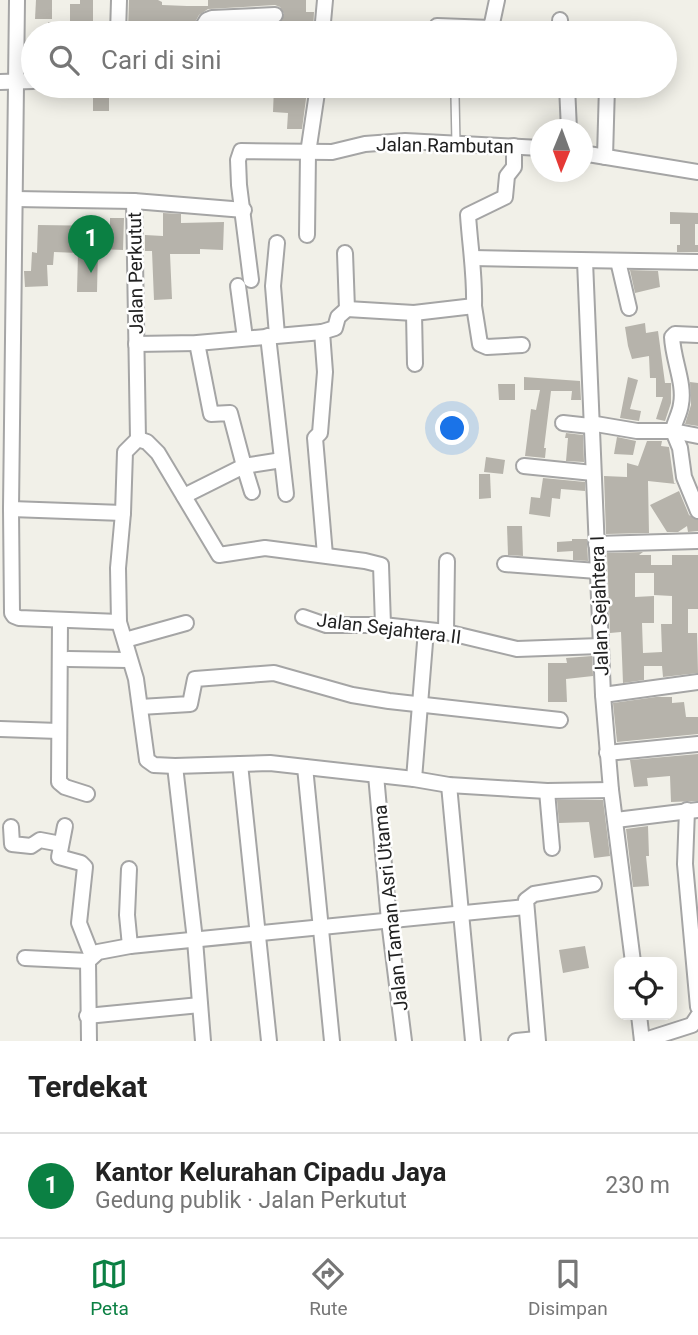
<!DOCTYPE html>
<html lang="id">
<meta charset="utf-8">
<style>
:root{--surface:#fff;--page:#f2f2f2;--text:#222;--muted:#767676;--line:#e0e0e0;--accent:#0b8043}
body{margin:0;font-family:Roboto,sans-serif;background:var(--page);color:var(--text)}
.controls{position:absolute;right:21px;bottom:21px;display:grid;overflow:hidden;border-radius:14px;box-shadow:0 4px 18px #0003}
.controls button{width:63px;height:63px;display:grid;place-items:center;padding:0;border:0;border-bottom:2px solid var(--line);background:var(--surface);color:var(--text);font:35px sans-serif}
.compass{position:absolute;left:530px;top:119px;width:63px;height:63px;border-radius:50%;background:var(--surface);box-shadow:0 4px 18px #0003;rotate:181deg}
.you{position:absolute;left:453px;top:429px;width:24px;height:24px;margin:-18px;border:5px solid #fff;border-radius:50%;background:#1a73e8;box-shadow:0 0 0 10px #1a73e833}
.badge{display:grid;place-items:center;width:46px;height:46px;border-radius:50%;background:var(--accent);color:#fff;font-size:23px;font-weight:700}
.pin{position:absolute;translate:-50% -58px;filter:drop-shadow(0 2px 4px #0008)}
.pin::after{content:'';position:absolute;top:37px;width:24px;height:21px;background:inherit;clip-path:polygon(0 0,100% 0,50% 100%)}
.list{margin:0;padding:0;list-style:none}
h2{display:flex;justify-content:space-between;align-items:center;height:91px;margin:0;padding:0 28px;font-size:30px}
h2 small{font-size:23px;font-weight:400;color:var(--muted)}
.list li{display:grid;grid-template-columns:46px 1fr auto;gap:21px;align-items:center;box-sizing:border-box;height:105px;padding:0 28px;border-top:2px solid var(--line)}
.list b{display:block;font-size:26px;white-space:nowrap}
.list p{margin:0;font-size:23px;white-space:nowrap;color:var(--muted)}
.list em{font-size:23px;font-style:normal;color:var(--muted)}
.icon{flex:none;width:38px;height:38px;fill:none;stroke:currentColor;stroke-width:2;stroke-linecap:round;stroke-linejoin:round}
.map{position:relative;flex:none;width:698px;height:1041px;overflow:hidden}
.search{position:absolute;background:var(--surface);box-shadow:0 4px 18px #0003;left:21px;right:21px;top:21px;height:77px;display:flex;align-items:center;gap:18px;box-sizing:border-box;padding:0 24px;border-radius:38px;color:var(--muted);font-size:26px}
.sheet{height:196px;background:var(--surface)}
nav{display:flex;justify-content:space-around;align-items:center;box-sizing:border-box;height:98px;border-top:2px solid var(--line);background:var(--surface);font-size:19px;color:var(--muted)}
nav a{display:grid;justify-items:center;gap:4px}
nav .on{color:var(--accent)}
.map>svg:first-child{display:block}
.building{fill:#b6b3ab;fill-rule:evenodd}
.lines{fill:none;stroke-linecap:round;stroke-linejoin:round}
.lane-casing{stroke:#a5a5a5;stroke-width:10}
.street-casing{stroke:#a5a5a5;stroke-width:18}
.lane{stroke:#fff;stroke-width:7}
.street{stroke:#fff;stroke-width:14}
.labels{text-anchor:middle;stroke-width:5;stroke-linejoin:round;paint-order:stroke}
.street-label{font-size:19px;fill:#212121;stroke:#fff}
</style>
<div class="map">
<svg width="698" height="1041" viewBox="0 0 698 1041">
<rect width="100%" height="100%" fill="#f1f0e8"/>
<g class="building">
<path d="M36,0h16v19h-17z"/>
<path d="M80,0h13v33h-45v-11h22v-18h10z"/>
<path d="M129,0h29l4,2v3l25,1h21v-6h98v12h8l-1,21h-36v-3l-37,-1v2l-29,2 3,-5 66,-5 4,-9 -4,-7 -5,-2 -67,4 -9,6 -10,18 -61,-3z"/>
<path d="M274,87l33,4 -5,38h-15l1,-16 -15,-1z"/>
<rect x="93" y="90" width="16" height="21"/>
<path d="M670,212l28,1v11h-3v21h3v7h-21v-7h3v-21h-10z"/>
<path d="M163,213l18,1v9l43,-1 -1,28 -23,-1v5h-30l2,45 -18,1 -2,-49h-7v-16l18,1z"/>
<path d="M110,218h14l-1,32 -25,-1 -1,43h-20l1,-39 -24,-1 -1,13h-6l1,21 -23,1 -1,-16h7l1,-19 5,1 1,-28 72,1z"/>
<path d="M630,270l28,1 2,16 -25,6z"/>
<path d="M645,323l1,10 12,-2 7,52h6v20l-6,18 -9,-2 7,-22h-7v-19h-6l-1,-22 -17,3 -4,-13 -3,-19z"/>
<path d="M524,377l56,4 1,19h-10l1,-9h-21l-7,57h2l-1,10 -20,-2 6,-47 5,1 4,-20h-16z"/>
<path d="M628,377l10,3 -8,29 11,2 -2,10 -19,-3z"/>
<path d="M690,382l8,1v43l-13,-2 6,-19z"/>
<path d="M498,384h17v16h-16z"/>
<path d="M566,433l17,2 1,27 -18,-1 2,-23h-3z"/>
<path d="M617,437l19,4 -3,14 -19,-1z"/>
<path d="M647,441h15l-1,5 8,1 5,36 2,1 -28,-3 1,52 -43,1 -2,-58 23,1v-14l11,3z"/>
<path d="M486,457l19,3 -2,14 -19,-2z"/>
<path d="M479,474h11l1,24 -12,1z"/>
<path d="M543,478l42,4v9l-24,-2 -1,10 -8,-1 -2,19 -21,-3 2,-17 9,1z"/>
<path d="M679,491l10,24 9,5v11l-10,1 -1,-6 -9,6h-11l-17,-27z"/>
<path d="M507,526h15l1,30 -15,-1z"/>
<path d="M572,539h15l1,22 -15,-1v-9l-16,1v-10l15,-1z"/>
<path d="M643,552l-4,3h12v10h21v-10h26v54h-10v24h9l1,40 -35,4 -1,-11h-18v14l-21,3 -2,-51 -11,1 -3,-80zM635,573h19v22l18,1v28h-11l1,28 -19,1 -1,-30h12v-27l-19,1z"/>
<path d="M592,656l1,20 -27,3 1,23h-19v-39h19l-1,-5z"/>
<path d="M656,697h16v6l12,-1 2,15h12v17l-81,8 -4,-39z"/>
<path d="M698,754v47l-27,1 -1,-26 -23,2 1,8 -14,1 -4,-27z"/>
<path d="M557,800h46l7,56 -16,2 -5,-36 -30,1z"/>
<path d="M648,826l1,30h-3l3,30 -16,1 -7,-58z"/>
<path d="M585,946l4,22 -26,5 -4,-23z"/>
</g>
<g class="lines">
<g class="lane-casing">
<path id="lane" d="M455,96l1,48"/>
</g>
<g class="street-casing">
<g id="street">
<path d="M17,0l-6,509 1,104 2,3 5,2 100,4"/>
<path d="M560,20l1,13"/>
<path d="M437,26l54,2 6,-28"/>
<path d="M118,33l1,-33"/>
<path d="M199,33l8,-13 5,-2 63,-3"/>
<path d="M322,33l3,-33"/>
<path d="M0,82l33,-1"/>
<path d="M567,86l2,44"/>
<path d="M582,153l116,19"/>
<path d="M605,157l2,-71"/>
<path d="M15,199l119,2 110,9"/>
<path d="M134,201l4,238 -13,13 -2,61 -5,55 1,54 17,57 11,81 7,5 21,1 95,-3 144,16 35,6 98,6 64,-1"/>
<path d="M307,235l1,-82 10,-67"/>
<path d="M345,253l2,56"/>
<path d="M472,258l226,4"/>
<path d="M585,261l18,434 8,95 22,172"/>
<path d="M618,261l11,47"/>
<path d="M251,280l-12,-95 -1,-25 3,-9 91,1 33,-8 40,-3 135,7"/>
<path d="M238,286l7,52"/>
<path d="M474,306l6,38 7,3 35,-2"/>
<path d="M347,309l67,4 60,-7c1,-31 -4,-60 -6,-91l37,-18 2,-21 7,-9v-21"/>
<path d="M414,313l1,51"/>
<path d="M277,335l-4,-49 4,-43"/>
<path d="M698,335l-23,-1 -3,3c1,23 13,47 9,67 -1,10 -7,18 -8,27l7,17 4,29 14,34"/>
<path d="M268,336l18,158"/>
<path d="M197,343l14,71 19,-1 14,53 38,-6"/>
<path d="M136,344l61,-1 125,-11"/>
<path d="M563,423l27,3"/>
<path d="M590,423l47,8h36l25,5"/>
<path d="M138,439l9,3 11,11 61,102 46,-7 100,13 16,4 2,60"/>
<path d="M524,466l69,7"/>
<path d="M184,496l60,-30 8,26"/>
<path d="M11,509l112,4"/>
<path d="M596,544l102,-3"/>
<path d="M325,555l-10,-117 5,-5 5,-61 -3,-40 13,-4 3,-11 9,-8"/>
<path d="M505,564l92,7"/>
<path d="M303,617l23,8h57l63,7 71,17 83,-3"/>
<path d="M60,620l-1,162 6,5 22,7"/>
<path d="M446,632l1,-71"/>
<path d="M125,640l61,-17"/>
<path d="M68,659l60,1"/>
<path d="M603,695l95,-13"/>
<path d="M140,707l50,-3 5,-25 79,-6 78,22 37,6 171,19"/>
<path d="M0,729l59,2"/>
<path d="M607,753l91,-9"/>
<path d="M240,764l29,277"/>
<path d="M175,766l20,174 8,101"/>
<path d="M305,767l27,274"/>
<path d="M376,775l13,146 15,120"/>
<path d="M414,779l12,-149"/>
<path d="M449,785l24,256"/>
<path d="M547,791l5,57"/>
<path d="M687,810l-2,54 13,143"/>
<path d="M616,820l82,-10"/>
<path d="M65,826l-6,31 22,6 4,4 -6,56 13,33"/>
<path d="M11,827l1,17 19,2 9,-6 21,4"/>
<path d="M129,869l-2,46 3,31"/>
<path d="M25,958l63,3"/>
<path d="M639,1015l3,26"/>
<path d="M87,1016l113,-11"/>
<path d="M89,1041l-1,-80 10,-9 32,-6 396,-39"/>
<path d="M516,1041l21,-2"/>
<path d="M538,1041l-12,-141 8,-6 60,-10"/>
<path d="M642,1041l50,-16 6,-9"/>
</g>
</g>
<use href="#lane" class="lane"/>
<use href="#street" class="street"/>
</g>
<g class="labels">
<g class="street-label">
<text transform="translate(445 145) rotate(1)" y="7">Jalan Rambutan</text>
<text transform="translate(135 273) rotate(-91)" y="7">Jalan Perkutut</text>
<text transform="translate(599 606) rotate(-92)" y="7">Jalan Sejahtera I</text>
<text transform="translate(389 628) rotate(7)" y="7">Jalan Sejahtera II</text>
<text transform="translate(390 908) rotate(-96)" y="7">Jalan Taman Asri Utama</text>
</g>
</g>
</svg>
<div class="controls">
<button><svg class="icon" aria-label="locate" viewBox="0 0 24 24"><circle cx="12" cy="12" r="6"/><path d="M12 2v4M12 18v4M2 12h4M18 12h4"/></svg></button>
</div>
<svg class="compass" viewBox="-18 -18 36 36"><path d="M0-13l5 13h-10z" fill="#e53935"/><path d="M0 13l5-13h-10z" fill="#767676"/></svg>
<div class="you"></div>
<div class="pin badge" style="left:91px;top:273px">1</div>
<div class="search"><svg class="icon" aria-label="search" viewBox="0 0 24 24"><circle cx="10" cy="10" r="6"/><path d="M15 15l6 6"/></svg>Cari di sini</div>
</div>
<section class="sheet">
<h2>Terdekat<small></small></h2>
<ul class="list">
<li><span class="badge">1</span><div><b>Kantor Kelurahan Cipadu Jaya</b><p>Gedung publik · Jalan Perkutut</p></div><em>230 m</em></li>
</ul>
</section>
<nav>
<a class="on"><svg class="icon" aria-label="map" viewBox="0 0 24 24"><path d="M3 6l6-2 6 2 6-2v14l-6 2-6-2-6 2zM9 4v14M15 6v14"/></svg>Peta</a>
<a><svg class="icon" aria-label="directions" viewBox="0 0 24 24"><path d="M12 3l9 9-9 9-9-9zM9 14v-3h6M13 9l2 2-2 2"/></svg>Rute</a>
<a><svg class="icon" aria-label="saved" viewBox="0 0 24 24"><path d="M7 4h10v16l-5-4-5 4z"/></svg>Disimpan</a>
</nav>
